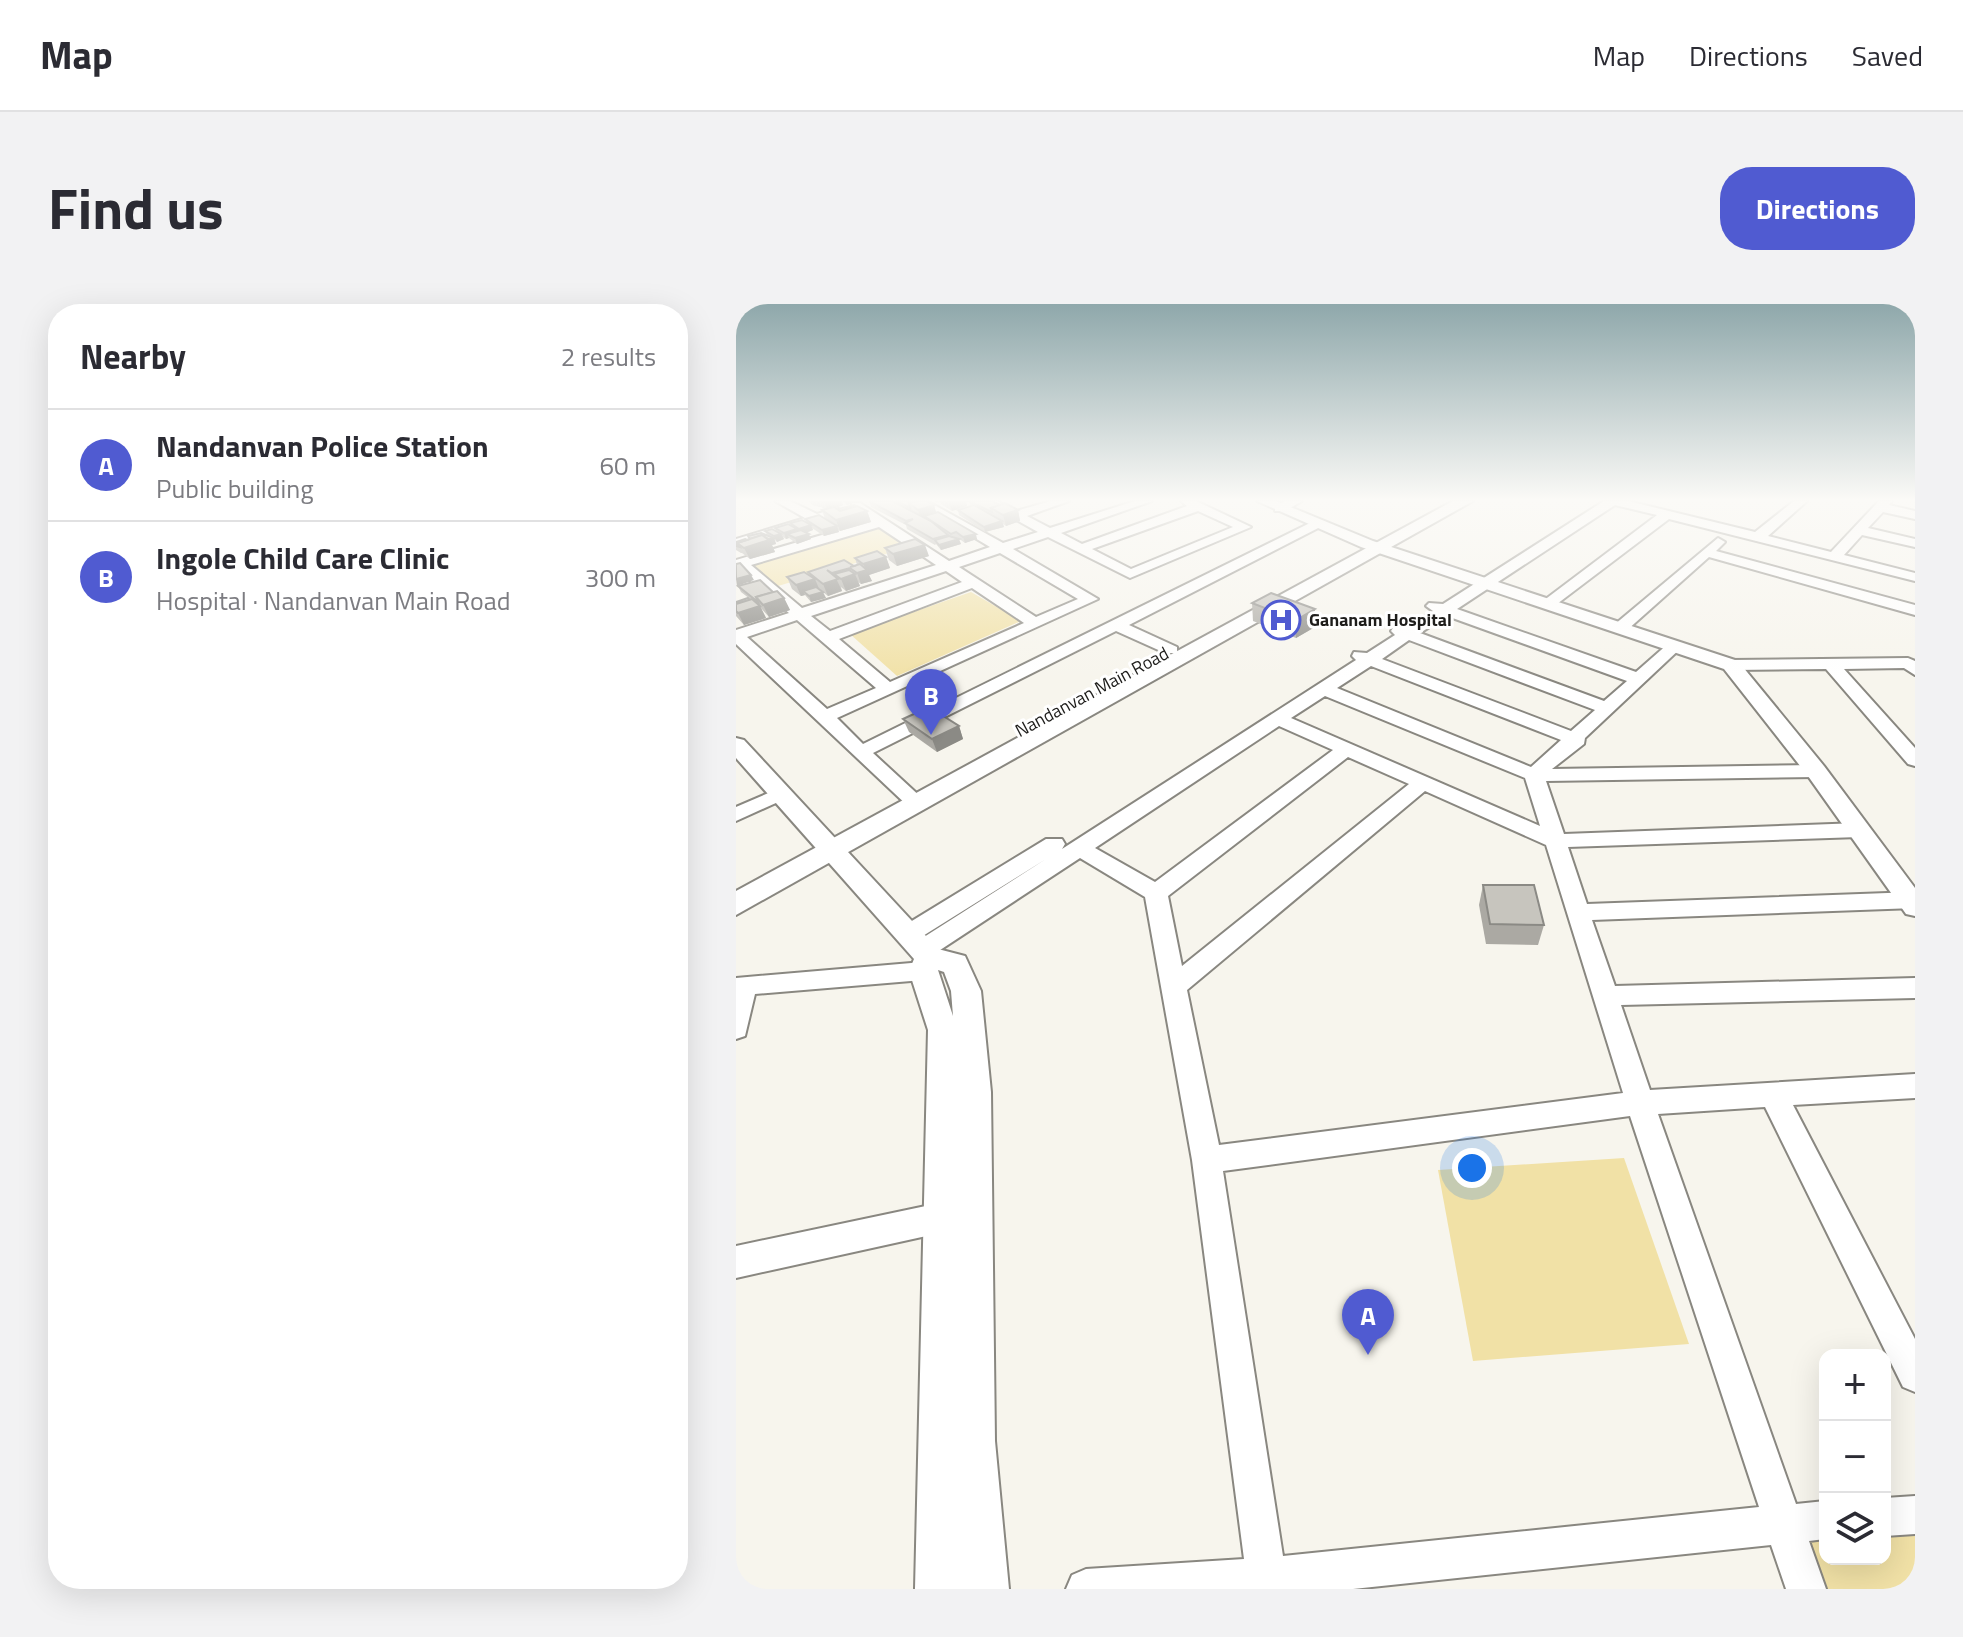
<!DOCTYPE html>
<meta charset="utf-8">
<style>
:root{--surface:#fff;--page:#f2f2f3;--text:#2b2b33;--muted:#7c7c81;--line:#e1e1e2;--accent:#505bd1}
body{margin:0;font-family:"Titillium Web",sans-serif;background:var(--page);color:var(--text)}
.controls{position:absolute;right:24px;bottom:24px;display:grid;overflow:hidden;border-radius:16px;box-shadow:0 8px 32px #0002}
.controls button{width:72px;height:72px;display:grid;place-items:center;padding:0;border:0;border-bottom:2px solid var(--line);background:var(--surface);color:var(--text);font:40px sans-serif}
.you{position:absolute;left:736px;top:864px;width:28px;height:28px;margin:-20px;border:6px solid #fff;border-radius:50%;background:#1a73e8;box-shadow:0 0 0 12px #1a73e833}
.badge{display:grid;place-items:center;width:52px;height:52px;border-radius:50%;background:var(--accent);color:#fff;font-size:26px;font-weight:700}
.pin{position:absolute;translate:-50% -66px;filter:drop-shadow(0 2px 4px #0008)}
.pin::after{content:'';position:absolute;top:42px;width:28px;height:24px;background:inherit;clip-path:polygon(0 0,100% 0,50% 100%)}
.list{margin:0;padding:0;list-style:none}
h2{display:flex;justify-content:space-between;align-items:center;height:104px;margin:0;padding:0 32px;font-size:34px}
h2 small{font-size:26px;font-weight:400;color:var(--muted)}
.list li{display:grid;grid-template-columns:52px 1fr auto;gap:24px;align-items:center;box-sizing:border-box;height:112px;padding:0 32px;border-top:2px solid var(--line)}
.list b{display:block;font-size:30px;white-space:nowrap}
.list p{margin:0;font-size:26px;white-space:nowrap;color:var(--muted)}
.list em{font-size:26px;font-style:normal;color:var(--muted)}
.icon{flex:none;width:44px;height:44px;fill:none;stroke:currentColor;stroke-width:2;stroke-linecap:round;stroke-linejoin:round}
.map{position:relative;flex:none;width:1179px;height:1285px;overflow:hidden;border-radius:32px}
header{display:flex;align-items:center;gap:48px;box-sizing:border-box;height:112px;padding:0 40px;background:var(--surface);border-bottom:2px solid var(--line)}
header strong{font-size:38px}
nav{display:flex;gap:44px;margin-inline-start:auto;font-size:28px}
.intro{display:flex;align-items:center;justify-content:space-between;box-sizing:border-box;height:192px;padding:0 48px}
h1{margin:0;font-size:56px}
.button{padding:20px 36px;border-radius:32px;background:var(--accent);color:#fff;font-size:28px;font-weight:700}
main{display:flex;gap:48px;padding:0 48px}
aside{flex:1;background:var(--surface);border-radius:32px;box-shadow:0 8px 32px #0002}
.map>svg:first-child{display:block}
.green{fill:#f1e1a6}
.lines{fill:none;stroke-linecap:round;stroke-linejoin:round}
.minor-casing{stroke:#898780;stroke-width:4}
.tertiary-casing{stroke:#898780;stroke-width:4}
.secondary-casing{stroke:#898780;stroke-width:4}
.minor{fill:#fff;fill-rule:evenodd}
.tertiary{fill:#fff;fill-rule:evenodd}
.secondary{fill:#fff;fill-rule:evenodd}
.wall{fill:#aba9a3}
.shaded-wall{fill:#8b8a85}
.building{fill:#c7c5be;stroke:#8b8a85;stroke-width:2}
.labels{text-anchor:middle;stroke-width:6;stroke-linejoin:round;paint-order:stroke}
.far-poi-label{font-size:18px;font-weight:bold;fill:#1e1d1b;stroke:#fff;text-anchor:start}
.far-street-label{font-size:18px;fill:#1e1d1b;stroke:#fff}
</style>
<header>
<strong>Map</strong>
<nav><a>Map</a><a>Directions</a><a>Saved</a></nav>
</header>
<div class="intro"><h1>Find us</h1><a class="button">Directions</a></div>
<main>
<aside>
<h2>Nearby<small>2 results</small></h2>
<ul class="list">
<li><span class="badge">A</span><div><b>Nandanvan Police Station</b><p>Public building</p></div><em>60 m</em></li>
<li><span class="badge">B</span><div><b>Ingole Child Care Clinic</b><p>Hospital · Nandanvan Main Road</p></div><em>300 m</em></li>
</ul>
</aside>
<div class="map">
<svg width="1179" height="1285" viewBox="0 0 1179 1285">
<rect width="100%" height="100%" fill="#f7f5ed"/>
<g class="green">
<path d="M142,223l28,21 -128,38 -26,-22z"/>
<path d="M235,288l50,29 -124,55 -47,-42z"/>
<path d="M888,854l65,186 -216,17 -35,-191z"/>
<path d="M1179,1211v74h-107l-24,-67 41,-2v39h60v-42z"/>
</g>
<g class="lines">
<g class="minor-casing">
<g id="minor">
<path d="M39,197h15l27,13 20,-6 6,4 -107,35v-8l69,-21z"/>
<path d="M177,197h14l76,42 35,-11 -56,-31h15l19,10 35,-10h18l-42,15 23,12 85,-27h17l-91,32 21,11 105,-38 -6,-5h15l55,26 -121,51 -82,-41 -35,12 85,50 -261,119 26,26 451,-223 12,3 -197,101 48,22v6h-12l-49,-22 -243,122 51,47 3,4 -10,6 -7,-2 -174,-164v-14l53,-17 -53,-44v-9l134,-39 -18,-12v-6h8l89,58 41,-14zM462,207l35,16 -102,42 -39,-20zM143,223l57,38 -134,43 -51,-43zM264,249l78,46 -42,18 -77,-50zM210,267l16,11 -132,49 -19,-15zM236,284l52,35 -134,59 -51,-43zM61,316l79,68 -49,21 -80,-72z"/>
<path d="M550,197h16l-17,10h-10v-6z"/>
<path d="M868,197h24l127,31 39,-31h13l-39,35 63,16 48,-51h13l-3,4 26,6v8l-32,-7 -15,16 47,11v8l-53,-12 -18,20 71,18v8l-246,-62 -116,88h-10v-6l114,-86 -42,-10 -158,104 179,63 33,-29 14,3 -98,92 -1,6 -32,25 264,-4 10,6 -10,6 -270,4 18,53 295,-11 11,7 -11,7 -291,10 19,57 328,-12v16l-323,12 23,66 300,-8v20l-294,7 29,85 265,-16v24l-122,7 122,234v53l-12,-5 -138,-280 -107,7 138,390 29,-3v38l-16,2 17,48h-40l-15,-44 -418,44h-287l6,-14 14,-6 158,-10 -52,-399 -47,-263 -65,-39 -149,98h-18l-3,-6 3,-6 133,-85 -128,80h-16l-4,-6 4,-6 144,-88h16l3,5 -3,5 294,-189 -4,-4 2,-4 13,1 28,-18 -4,-4 2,-3h13l27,-17 -7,-5 3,-3 14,1zM711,312l180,65 -23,20 -184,-68zM673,336l186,70 -24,21 -189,-72zM635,362l190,74 -30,27 -194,-79zM589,392l200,82 15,48 -249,-108zM543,422l54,24 -178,132 -60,-34zM612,453l61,27 -227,182 -14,-70zM689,487l121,54 77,248 -404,52 -32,-155zM894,812l129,391 -476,49 -60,-385z"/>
<path d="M982,234l7,4 -9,9 199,54v10l-206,-58 -83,74h-12v-6z"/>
<path d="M1172,354l7,3v14l-11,-7 -60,1 71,79v18l-7,-2 -82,-95 -95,1 -8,-5 8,-5z"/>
<path d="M44,484l10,6 -3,4 -51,23v-14z"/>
<path d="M187,658l9,2 3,7 -3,7 -9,2 -168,14 -10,42 -9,3v-61z"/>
<path d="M204,899l11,5 4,10 -4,10 -11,5 -204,45v-32z"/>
<path d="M1179,1192v38l-30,2v-38z"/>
</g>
</g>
<g class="tertiary-casing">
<g id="tertiary">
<path d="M521,197h19l97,40 365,120 86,105 91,122v28l-9,-2 -98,-138 -84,-107 -363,-122z"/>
<path d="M0,434l8,2 194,209 27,7 16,35 10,101 4,349 14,148h-94l13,-559 -19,-59 5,-12 -178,-201zM202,666l6,2 7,19 2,25z"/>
</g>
</g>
<g class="secondary-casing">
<path id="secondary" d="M717,197h20l-737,414v-24z"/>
</g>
<use href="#minor" class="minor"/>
<use href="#tertiary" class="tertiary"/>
<use href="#secondary" class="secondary"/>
</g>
<g class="wall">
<path d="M73,197h50l-12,4 -5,-4 1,4 -7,3 2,1 29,2 4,11 -31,9 -2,-1 1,2 -15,4 -12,-8 1,2 -7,3 5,6 -14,5 -8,-6 -3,1 -3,-2 1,2 -7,3 -2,-2 1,4 -4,1 3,7 -25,7 -8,-6h-1l-5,-3v-8l13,-3 -1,-3 19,-1 -2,-4h11l-1,-3 16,-2 -1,-3 16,-1 -1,-3h20l-3,-9 2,-1 -3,-2h-2l-7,-2z"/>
<path d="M133,197h58l7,4 2,7 41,27 -12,4 -7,-5h-1l4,6 -20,6 -5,-6 -1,1 -28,-16 -1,-4 -35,-18z"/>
<path d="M197,197h59l8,4 18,5 2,11 -14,5 -3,-2 1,3 -19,5 -26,-17 -1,-5 13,-4 -2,-4h-3l1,4 -15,5 -11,-7 -1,-2 -3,1z"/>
<path d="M149,244l44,8 -32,10 -8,-6z"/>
<path d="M150,253l4,11 -21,7 3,6 -11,3 -3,-2 2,4 -14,5 -5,-4 1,4 -14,5 -9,-7 7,9 -15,4 -6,-7 -4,1 -9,-7 -5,-12 23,-1 -2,-4 49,-7 -2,-7z"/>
<path d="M2,282l35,6 11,6 6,12 -21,7 -8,-9 5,10 -22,7 -8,-9v-14l14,-3 -9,-7z"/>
<path d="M516,299l63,6v18l-19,11 -43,-17z"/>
<path d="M167,415l56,7 4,13 -26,13 -28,-20z"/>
<path d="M747,581l61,40 -6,20 -52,-1 -7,-39z"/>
</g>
<g class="shaded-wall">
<path d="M88,197h17l2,4 -15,6z"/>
<path d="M109,197h14l-12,4z"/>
<path d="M213,197h24l-7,1 1,4 -15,5z"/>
<path d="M198,201l3,11h-13l2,4 -4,1 -4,-11z"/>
<path d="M282,206l2,11 -14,5 -3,-11z"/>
<path d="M131,207l4,11 -31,9 -4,-11z"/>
<path d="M266,217l2,6 -19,5 -1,-5z"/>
<path d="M75,221l2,5 -11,4 -3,-5z"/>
<path d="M101,222l2,6 -15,4 -2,-6z"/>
<path d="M61,225l2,6 -12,-1 2,4 -3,1 -2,-6z"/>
<path d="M45,230l3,5 -7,3 -3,-6z"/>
<path d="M73,230l2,5 -14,5 -2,-6z"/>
<path d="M240,230l1,5 -12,4 -2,-6z"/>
<path d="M38,234l2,6 -4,1 3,7 -25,7 -6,-11z"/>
<path d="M223,235l2,5 -20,6 -2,-5z"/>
<path d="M189,241l4,11 -32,10 -4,-12z"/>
<path d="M150,253l4,11 -21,7 3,6 -11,3 -4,-11 9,-3 -3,-6z"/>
<path d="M114,264l3,7 2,-1 5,12 -14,5 -5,-12 -7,-5 8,17 -14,5 -5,-12 12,-4 -3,-7z"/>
<path d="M15,271l3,5 -17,6 -1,-7z"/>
<path d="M79,275l5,12h-17l2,4 -4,1 -5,-11z"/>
<path d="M87,288l3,6 -15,4 -2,-6z"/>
<path d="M48,294l6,12 -21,7 -6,-12z"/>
<path d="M22,298l8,16 -22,7 -6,-12 22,-7z"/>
<path d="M579,305v18l-19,11v-18z"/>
<path d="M223,422l4,13 -26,13 -5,-13z"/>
</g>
<g class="building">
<path d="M133,197h23l39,20 17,14 -15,4 -28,-16 8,-4 -7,2z"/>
<path d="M162,197h21l-10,2 1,5z"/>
<path d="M183,197h8l7,4 -16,5 -9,-7z"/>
<path d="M233,197h23l8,4 -9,3 1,4z"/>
<path d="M269,199l13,7 -15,5 -12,-7z"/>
<path d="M118,201l2,1 -16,5 -2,-2z"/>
<path d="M238,201l28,16 -18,6 -26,-17z"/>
<path d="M121,202l10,5 -31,9 -14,-10 12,-3 6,4z"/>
<path d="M202,208l38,22 -13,3 -7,-5 -5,2 -27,-18z"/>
<path d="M83,211l18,11 -15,4 -17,-11z"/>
<path d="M66,216l9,5 -12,4 -9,-6z"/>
<path d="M52,220l9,5 -13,4 -9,-5z"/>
<path d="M36,225l9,5 -7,2 -9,-5z"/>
<path d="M65,226l8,4 -14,4 -8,-4z"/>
<path d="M25,229l13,5 -6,1 -6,-4 -12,4 -2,-3z"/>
<path d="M26,231l7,5 -25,8 -7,-5z"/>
<path d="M213,232l10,3 -20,6 -4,-5z"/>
<path d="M9,235l2,1 -10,3 3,4 -4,-1v-4z"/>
<path d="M179,235l10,6 -32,9 -8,-6z"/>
<path d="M141,247l9,6 -23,7 -8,-6z"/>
<path d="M108,256l10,6 -4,1 10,-3 7,6 -10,3 -7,-5 -18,5 -5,-3 11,9 -15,5 -15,-12z"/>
<path d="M4,259l11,12 -15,4v-15z"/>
<path d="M113,266l6,4 -14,5 -7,-5z"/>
<path d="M68,268l11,7 -19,6 -9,-8z"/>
<path d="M24,276l13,12 -17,5 2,5 -20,-16z"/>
<path d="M80,283l7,5 -14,4 -6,-5z"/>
<path d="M41,287l7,7 -21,7 -7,-8z"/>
<path d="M535,289l44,16 -19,11 -44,-17z"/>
<path d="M12,294l2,2 -14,4v-2z"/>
<path d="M16,295l8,7 -22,7 -2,-2v-7z"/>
<path d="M193,403l30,19 -27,13 -29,-20z"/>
<path d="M747,581h51l10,40 -54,-1z"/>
</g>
<linearGradient id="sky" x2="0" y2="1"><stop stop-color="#8fa8ab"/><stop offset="0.52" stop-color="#fbfaf7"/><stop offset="1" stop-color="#fbfaf7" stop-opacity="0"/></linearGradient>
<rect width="1179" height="377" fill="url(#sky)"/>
<defs>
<g id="hospital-ring" transform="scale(2)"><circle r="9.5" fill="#fff" stroke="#505bd1" stroke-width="1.5"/><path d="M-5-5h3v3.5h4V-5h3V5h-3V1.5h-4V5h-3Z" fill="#505bd1"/></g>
</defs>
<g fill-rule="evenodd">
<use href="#hospital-ring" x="545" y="316"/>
</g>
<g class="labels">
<g class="far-poi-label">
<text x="573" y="322">Gananam Hospital</text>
</g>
<g class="far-street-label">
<text transform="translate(356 388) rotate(-28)" y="6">Nandanvan Main Road</text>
</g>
</g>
</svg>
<div class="controls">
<button>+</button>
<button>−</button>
<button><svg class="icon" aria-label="layers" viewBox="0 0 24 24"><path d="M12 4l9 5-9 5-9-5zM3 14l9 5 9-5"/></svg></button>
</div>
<div class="you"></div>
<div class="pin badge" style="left:632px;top:1051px">A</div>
<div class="pin badge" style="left:195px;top:431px">B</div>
</div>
</main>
